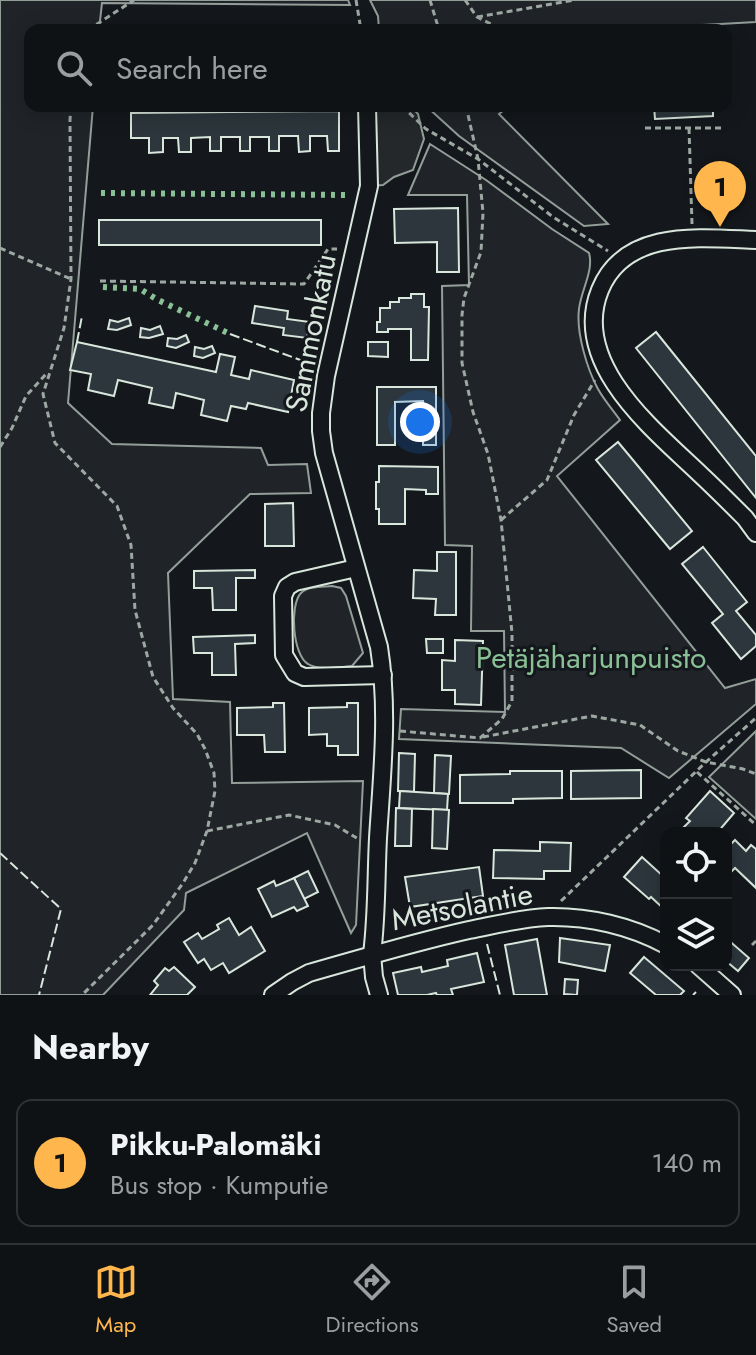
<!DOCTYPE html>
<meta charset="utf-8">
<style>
:root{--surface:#0f1215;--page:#181b1e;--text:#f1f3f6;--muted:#9b9ea0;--line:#2f3234;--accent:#ffb74d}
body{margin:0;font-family:Jost,sans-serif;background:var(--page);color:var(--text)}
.controls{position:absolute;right:24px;bottom:24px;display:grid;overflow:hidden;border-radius:16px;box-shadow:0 4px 20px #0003}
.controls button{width:72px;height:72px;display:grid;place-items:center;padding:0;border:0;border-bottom:2px solid var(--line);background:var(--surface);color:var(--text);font:40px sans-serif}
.you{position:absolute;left:420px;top:422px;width:28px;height:28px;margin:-20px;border:6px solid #fff;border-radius:50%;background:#1a73e8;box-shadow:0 0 0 12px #1a73e833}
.badge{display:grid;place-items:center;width:52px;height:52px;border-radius:50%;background:var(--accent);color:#111;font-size:26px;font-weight:700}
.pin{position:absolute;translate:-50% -66px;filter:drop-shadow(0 2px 4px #0008)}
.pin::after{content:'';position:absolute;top:42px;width:28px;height:24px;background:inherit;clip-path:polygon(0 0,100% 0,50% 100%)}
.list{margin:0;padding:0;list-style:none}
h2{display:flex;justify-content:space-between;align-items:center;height:104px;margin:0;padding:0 32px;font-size:34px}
h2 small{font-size:26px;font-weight:400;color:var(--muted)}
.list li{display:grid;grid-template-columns:52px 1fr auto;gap:24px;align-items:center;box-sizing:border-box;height:128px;margin:0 16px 16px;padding:0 16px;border:2px solid var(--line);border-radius:16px}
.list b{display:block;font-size:30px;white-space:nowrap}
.list p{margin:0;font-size:26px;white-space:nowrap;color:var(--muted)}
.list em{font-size:26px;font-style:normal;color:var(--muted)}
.icon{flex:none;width:44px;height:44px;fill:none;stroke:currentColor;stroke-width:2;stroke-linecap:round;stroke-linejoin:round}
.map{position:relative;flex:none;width:756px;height:995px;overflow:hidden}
.search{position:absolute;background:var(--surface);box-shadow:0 4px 20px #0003;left:24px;right:24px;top:24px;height:88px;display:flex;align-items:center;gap:20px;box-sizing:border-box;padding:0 28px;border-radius:16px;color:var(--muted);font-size:30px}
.sheet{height:248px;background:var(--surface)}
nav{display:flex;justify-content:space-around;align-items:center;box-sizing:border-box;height:112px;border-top:2px solid var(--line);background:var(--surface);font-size:22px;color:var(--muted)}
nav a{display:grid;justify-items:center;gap:4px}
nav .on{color:var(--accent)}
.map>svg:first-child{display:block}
.green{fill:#202428;stroke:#939e99;stroke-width:2}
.parking{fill:#24282b;stroke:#939e99;stroke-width:2}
.building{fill:#2c363c;stroke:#d8e6dc;stroke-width:2}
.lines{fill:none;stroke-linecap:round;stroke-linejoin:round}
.minor-casing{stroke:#d8e6dc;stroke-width:20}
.path{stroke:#9da8a2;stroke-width:3;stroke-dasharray:6 4;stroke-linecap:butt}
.minor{stroke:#14181c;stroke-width:16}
.hedge{stroke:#8ac095;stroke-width:6;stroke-dasharray:4 6;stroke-linecap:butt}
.fence{stroke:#d8e6dc;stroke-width:2;stroke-dasharray:10 4;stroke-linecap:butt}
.labels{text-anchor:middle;stroke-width:6;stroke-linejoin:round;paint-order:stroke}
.street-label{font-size:30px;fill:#d8e6dc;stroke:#14181c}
.park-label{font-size:30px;fill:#8ac095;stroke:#14181c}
</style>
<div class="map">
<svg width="756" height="995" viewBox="0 0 756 995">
<rect width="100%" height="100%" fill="#14181c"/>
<g class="green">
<path d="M0,0h348l2,5 -248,-2 -3,27h-69v76h63l-25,297 44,41 149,4 7,17 39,-1 4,29 -61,1 -82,79 5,126 57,3 2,81 131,-2 -7,144 -5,8 -44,-100 -121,60 -2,17 -81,85h-103z"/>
<path d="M370,0h386v22l-144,8h-233l-1,-14z"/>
<path d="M426,106h83l-10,8 109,110 -24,2 -125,-90z"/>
<path d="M430,144l56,36 66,49 37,24c5,18 -8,37 -10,56 -3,23 8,60 19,80 6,11 15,21 22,31l-63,56 168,212 31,-9v25l-87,74 -48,-30 -222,-9 2,-30 104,3 -1,-81h-33l1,-85 -27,-1 -3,-259 27,-1 -2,-90h-59z"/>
<path d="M332,586l9,2 5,8 17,57 -11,13c-12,1 -33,5 -44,-2 -15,-8 -19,-59 -7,-71 7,-7 21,-6 31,-7z"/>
<path d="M756,731v88l-47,-42z"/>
</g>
<path class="parking" d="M367,106h44l7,8 6,25 -11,31 -19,7 -11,8 -14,1z"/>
<g class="building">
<path d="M654,106h59v10l-58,3z"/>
<path d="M339,111v40h-11l-1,-15h-17v15l-11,1 -1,-16h-19v15h-10v-14h-19v14h-10v-14h-19v14h-11v-14l-19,1v14h-12l-1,-14h-15v14l-14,1v-15h-18v-25z"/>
<path d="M458,208l1,64h-22v-30l-42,1 -1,-34z"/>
<rect x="99" y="220" width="222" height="25"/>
<path d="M411,294h13v13h5l-1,53h-17v-31h-23v3h-11v-10h3v-14h10v-6h9v-4h12z"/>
<path d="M255,306l33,5 -1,8 23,3 -3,16 -24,-3 1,-7 -32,-5z"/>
<path d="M129,318l2,7 -14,5 -9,-1 2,-9 8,2z"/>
<path d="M160,326l3,8 -14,4 -9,-1 1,-9 9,2z"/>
<path d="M656,332l100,124v42l-120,-150z"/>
<path d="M186,335l3,7 -13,6 -9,-2 1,-8 9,1z"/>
<path d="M77,342l139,30 4,-18 15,3 -4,18 18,4 2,-9 43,10 -6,32 -40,-9 -2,6 -15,-3 -4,15 -26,-6 3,-15 -28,-7 -3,15 -24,-5 3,-15 -34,-8 -4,16 -26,-6 3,-16 -21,-4z"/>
<path d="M368,342h20v15l-20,-1z"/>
<path d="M212,346l3,7 -12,5 -9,-2 1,-9 9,2z"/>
<path d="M377,387h59v58h-13v-44l-28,1v43h-18z"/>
<path d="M618,442l74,89 -22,18 -74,-89z"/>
<path d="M379,466l59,1v27h-12v-4l-21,-1v35h-26v-15h-3v-27h3z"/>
<path d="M293,503l1,43h-29v-42z"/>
<path d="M703,547l44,55 -11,9 20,24v11l-15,13 -29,-36 11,-9 -41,-50z"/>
<path d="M437,552h19v63h-21l1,-16 -23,-1 1,-28 23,1z"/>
<path d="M255,570v8h-19v32h-23l-1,-22h-18v-17z"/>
<path d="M255,635v8l-20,1 1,31h-24v-22h-18l-1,-16z"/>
<path d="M426,639h17v14h-16z"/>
<path d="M455,640l28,1 -2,64 -26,-1v-14h-13v-30l13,1z"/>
<path d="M273,703h11l1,49h-20l-1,-17h-27v-27l36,-1z"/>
<path d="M347,703h11v52h-20v-9h-11v-12l-18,1v-27l38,-1z"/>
<path d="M399,753l16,1 -1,38 -16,-1z"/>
<path d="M435,755l16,1 -2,38 -15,-1z"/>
<path d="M641,770v28l-70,1v-28z"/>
<path d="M510,771h52v27l-49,1v4h-53v-28l50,-1z"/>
<path d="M400,791l48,3 -1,16 -48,-2z"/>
<path d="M710,791l24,22 -17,20h-33l-3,-3 9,-9 -4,-3z"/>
<path d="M396,808l16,1 -1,37h-16z"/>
<path d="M433,809l16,1 -2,39 -15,-1z"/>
<path d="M735,840l11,11 5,-6 5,4v39l-21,-20 -6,6 -3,-3v-30l4,4z"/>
<path d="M540,842l31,1 -1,28h-26v8l-51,-1 1,-28 46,1z"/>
<path d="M642,857l22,20 2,-3v37l-15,-14 -2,2 -25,-22z"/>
<path d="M479,867l4,29 -73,11 -5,-30z"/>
<path d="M308,871l10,21 -14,7 -10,-21z"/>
<path d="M294,878l14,28 -11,5 -3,-4 -22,10 -14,-28 16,-8 2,5z"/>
<path d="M229,918l10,17 12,-8 14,24 -36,22 -6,-10 -12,7 -7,-11 -6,4 -14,-21 14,-9 4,6 17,-10 -2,-4z"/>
<path d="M560,938l50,7 -5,26 -46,-9z"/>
<path d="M726,938l23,20 -11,13 -12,-10z"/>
<path d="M537,939l10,56h-33l-9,-50z"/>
<path d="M477,953l7,29 -33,7 2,6h-16l-1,-2 -9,2h-29l-5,-22 28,-6 1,5 26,-6 -1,-6z"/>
<path d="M644,957l40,34 -4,4h-24l-26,-22z"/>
<path d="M174,967l21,20 -8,8h-37l8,-10 -4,-4 11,-13 4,3z"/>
<path d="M565,979l13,1 -1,15 -13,-1z"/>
</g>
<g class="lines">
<g class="minor-casing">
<g id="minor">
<path d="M367,106l2,80 -43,190 -5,37v18l3,22 55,194c10,64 3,127 -1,191 -2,39 -1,78 -6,116l2,23 5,18"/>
<path d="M756,240c-55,-2 -131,-12 -156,50 -30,74 54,140 101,185 15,14 29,28 44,43l11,15"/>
<path d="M356,568l-61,14 -8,5 -4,9 1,59 11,18 9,4 79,-2"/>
<path d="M698,965l34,30"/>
<path d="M273,995l19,-13 17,-9c53,-15 106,-31 160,-43 26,-5 52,-12 79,-13 40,-1 83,9 118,28"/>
</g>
</g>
<g class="path">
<path d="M356,0l5,30"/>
<path d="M430,0l9,30"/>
<path d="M465,0l12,17 26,13"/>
<path d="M477,17l98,-17"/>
<path d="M88,30l46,-30"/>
<path d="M71,106l-1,14 1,159 -7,49 -21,66 12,49 62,63 14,39 4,65 18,67 20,31 24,26 8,15 9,24 1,18 -8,40 -12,32 -12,20 -30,42 -71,70"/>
<path d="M402,106l24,23 52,30 75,58 55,34"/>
<path d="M645,128h80"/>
<path d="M689,128l3,96"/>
<path d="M0,248l71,31"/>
<path d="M100,281l204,3 24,-35h9"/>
<path d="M0,447l12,-19 14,-32 21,-23"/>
<path d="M501,520l46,-40 27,-65 21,-35"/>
<path d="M400,731l80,7 22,-19 10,-18v-68l-11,-113 -13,-66 -15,-42 -11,-49v-48l2,-17 17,-46 2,-39 -5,-54 -12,-53"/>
<path d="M483,737l109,-21 48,9 38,26 28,11 37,7 13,5"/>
<path d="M697,772l59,53"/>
<path d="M207,831l82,-16 46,10 25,15"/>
<path d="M561,901l145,-139 50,-44"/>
<path d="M752,945l4,-4"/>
</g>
<use href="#minor" class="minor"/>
<g class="hedge">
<path d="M101,193l249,2"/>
<path d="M103,287l37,2 18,11 72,34"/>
</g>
<g class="fence">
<path d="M350,25v5"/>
<path d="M230,334l81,30 1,-9"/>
<path d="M77,342l5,-26"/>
<path d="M0,853l61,56 -22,86"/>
<path d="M487,944l13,51"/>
<path d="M693,995l3,-3"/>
</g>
</g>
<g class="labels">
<g class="street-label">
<text transform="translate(311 333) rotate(-79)" y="10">Sammonkatu</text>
<text transform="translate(462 907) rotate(-11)" y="10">Metsolantie</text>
</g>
<g class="park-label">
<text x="591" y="668">Petäjäharjunpuisto</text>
</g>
</g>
</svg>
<div class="controls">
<button><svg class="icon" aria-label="locate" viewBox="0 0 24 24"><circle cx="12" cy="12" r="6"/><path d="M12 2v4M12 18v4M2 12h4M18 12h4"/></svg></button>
<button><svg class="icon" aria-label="layers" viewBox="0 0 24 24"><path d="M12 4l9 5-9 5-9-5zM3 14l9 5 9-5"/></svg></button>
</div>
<div class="you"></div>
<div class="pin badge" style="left:720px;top:227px">1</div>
<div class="search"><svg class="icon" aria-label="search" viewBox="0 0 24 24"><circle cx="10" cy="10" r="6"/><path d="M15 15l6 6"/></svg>Search here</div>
</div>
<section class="sheet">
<h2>Nearby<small></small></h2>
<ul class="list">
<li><span class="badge">1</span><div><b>Pikku-Palomäki</b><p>Bus stop · Kumputie</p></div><em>140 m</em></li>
</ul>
</section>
<nav>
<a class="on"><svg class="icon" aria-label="map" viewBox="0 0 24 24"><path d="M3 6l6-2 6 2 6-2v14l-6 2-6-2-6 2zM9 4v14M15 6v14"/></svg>Map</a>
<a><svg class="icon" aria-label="directions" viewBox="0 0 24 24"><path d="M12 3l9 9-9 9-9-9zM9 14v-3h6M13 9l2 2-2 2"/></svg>Directions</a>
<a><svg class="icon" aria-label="saved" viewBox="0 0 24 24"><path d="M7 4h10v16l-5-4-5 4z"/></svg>Saved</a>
</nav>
